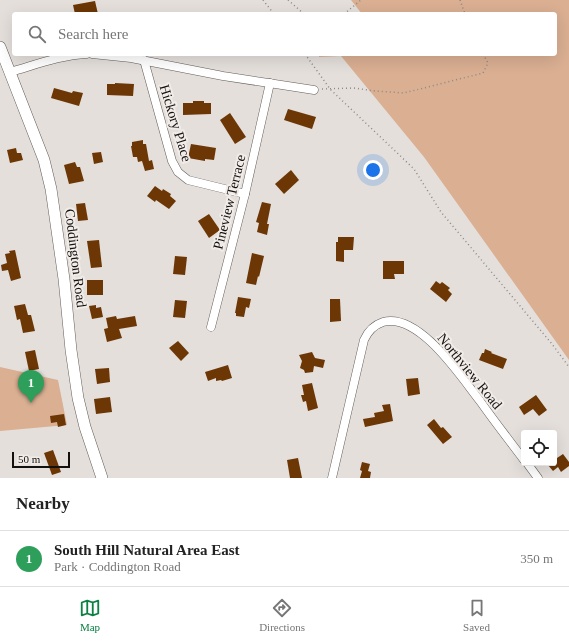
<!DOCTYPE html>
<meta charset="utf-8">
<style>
:root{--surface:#fff;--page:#f6f6f6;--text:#222;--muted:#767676;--line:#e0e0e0;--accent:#0b8043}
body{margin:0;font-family:Georgia,serif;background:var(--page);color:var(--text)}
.controls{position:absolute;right:12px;bottom:12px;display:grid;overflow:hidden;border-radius:4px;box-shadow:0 4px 16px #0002}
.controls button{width:36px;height:36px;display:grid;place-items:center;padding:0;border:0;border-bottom:1px solid var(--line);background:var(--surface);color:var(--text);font:20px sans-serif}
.scale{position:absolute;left:12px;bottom:10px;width:58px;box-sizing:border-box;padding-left:4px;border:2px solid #131110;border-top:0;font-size:11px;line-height:14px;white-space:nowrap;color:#131110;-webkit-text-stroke:3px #f2ece8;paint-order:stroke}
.you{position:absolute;left:373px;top:170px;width:14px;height:14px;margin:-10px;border:3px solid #fff;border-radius:50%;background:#1a73e8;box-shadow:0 0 0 6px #1a73e833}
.badge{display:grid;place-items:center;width:26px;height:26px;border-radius:50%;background:var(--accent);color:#fff;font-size:13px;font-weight:700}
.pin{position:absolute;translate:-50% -33px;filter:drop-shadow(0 1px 2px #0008)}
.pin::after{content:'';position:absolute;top:21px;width:14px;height:12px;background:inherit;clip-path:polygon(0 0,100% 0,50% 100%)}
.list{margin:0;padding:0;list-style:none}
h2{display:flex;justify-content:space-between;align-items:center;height:52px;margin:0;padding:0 16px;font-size:17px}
h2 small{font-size:13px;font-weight:400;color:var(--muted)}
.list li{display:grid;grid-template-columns:26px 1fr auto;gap:12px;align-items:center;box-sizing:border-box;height:56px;padding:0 16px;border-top:1px solid var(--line)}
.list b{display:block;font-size:15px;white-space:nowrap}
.list p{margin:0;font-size:13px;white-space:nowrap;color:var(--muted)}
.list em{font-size:13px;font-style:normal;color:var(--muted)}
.icon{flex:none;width:22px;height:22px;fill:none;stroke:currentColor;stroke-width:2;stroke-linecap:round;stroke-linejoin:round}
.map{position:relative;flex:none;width:569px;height:478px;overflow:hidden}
.search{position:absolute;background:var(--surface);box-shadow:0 4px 16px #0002;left:12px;right:12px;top:12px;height:44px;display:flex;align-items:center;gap:10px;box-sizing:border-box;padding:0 14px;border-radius:4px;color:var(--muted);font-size:15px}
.sheet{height:108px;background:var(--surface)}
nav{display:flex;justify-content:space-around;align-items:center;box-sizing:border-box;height:56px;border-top:1px solid var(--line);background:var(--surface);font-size:11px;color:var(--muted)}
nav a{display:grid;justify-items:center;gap:2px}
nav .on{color:var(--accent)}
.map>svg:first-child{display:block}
.green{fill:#daaf92}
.building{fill:#6c3605}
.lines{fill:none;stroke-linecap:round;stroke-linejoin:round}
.street-casing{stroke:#625d5a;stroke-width:9}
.secondary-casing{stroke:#625d5a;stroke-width:12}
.path{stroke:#8d8986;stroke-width:1.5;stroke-dasharray:1 3;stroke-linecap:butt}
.street{stroke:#fff;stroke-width:8}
.secondary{stroke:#fff;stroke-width:11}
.labels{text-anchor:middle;stroke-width:4;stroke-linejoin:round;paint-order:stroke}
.street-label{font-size:14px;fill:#131110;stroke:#f2ece8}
</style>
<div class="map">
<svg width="569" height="478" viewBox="0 0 569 478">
<rect width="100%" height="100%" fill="#e4dfdb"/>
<g class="green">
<path d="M351,0h218v360l-145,-203 -83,-101 -22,1v-3h22v1v-1h214v-40h-193z"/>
<path d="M0,367l58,13 9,45 -67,6z"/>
</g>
<g class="building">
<path d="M95,1l3,13h-23l-2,-9z"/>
<path d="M115,83l19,1 -1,12 -26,-1v-11h8z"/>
<path d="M54,88l18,5 1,-2 10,2 -4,13 -28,-8z"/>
<path d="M193,101h11v2h7v11l-28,1v-12h10z"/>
<path d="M288,109l28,8 -4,12 -28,-9z"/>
<path d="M230,113l16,24 -11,7 -15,-24z"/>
<path d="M143,140v4h3l3,17 3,-1 2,9 -9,2 -3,-10 -4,1 -1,-5h-4l-2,-11h1v-4z"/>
<path d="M191,144l25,4 -2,12 -9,-1v2l-17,-3z"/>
<path d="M16,148l1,5h4l2,7 -13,3 -3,-13z"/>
<path d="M101,152l2,10 -9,2 -2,-11z"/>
<path d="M75,162l2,5h3l4,14 -15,3 -5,-19z"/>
<path d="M291,170l8,10 -15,14 -9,-10z"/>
<path d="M155,186l7,5 1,-2 8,5 -1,2 6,5 -7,8 -13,-9 -1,2 -8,-6z"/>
<path d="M262,202l9,2 -4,20h2l-2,11 -10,-3 2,-9 -3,-1z"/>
<path d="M85,203l3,17 -10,1 -2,-17z"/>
<path d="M209,214l11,16 -11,8 -11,-17z"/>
<path d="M338,237h16l-1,13h-9v12l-8,-1v-19h2z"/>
<path d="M99,240l3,27 -11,1 -4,-27z"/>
<path d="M15,250l6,28 -10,3 -3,-11 -6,1 -1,-6 6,-2 -2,-9 5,-1 -1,-2z"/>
<path d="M252,253l12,3 -5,21 -1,-1 -2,9 -10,-2z"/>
<path d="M175,256l12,1 -2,18 -12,-1z"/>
<path d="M383,261h21v13h-10l1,5h-12z"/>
<rect x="87" y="280" width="16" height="15"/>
<path d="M436,281l4,3 2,-2 8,6 -2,2 4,4 -6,8 -16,-13z"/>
<path d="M238,297l13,2 -2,9 -3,-1 -2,10 -8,-1v-3h-1z"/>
<path d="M330,299h10l1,22 -11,1z"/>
<path d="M175,300l12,1 -2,17 -12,-1z"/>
<path d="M25,304l3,11h3l4,16 -12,2 -3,-14 -3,1 -3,-14z"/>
<path d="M96,305v3l5,-1 2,10 -11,2 -3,-13z"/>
<path d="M116,316l1,3 18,-3 2,10 -18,3 3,9 -15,4 -3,-13 4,-1 -2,-10z"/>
<path d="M178,341l11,12 -8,8 -12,-13z"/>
<path d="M485,349l7,3 -1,1 16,6 -4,10 -24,-9 3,-7h2z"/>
<path d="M35,350l4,19 -10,2 -4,-19z"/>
<path d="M312,352l3,6 10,2 -2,8 -9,-2 -1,6 -8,1 -1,-3 -4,-2 2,-7 -3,-6z"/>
<path d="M228,365l4,13 -10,3 -1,-1 -5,1v-3l-8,3 -3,-9z"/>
<path d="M109,368l1,14 -13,2 -2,-15z"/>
<path d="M418,378l2,16 -12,2 -2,-17z"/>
<path d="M312,383l6,25 -10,3 -2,-10 -3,1 -2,-7h3l-2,-10z"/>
<path d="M536,395l11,15 -8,6 -6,-7 -9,6 -5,-8z"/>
<path d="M110,397l2,15 -16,2 -2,-15z"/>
<path d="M390,404l3,17 -28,6 -2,-8 12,-2 -1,-4 10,-2 -2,-6z"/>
<path d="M64,414l2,11 -8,2 -1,-5 -6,1 -1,-7z"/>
<path d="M434,419l7,9 2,-1 9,10 -9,7 -16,-19z"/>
<path d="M53,450l8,22 -9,3 -8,-22z"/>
<path d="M563,454l6,8v4l-8,6 -3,-5 -5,4 -5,-6 3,-2h3v-3z"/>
<path d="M298,458l4,20h-12l-3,-18z"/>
<path d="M362,462l8,2 -2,7 3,1 -1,6h-10l2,-7 -2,-1z"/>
</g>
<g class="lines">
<g class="street-casing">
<g id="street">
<path d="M92,54l39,4 92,18 91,14"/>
<path d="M144,60l28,101 6,11 10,8 57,14"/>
<path d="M10,72c25,-7 51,-17 77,-18"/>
<path d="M211,327l34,-133 25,-111"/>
<path d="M527,463l11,15"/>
<path d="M332,478l32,-138c4,-9 10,-15 19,-18 36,-10 78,55 97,79 14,20 29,39 44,59"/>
</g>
</g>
<g class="secondary-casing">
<path id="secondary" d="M0,47l44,113 7,29 13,90 7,71 7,48 7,29 17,51"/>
</g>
<g class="path">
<path d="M263,0l11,14"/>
<path d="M288,0l16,14"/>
<path d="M460,0l5,14"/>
<path d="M344,14l17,-14"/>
<path d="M305,54l25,35 84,80 27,43 111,132 17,23"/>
<path d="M322,89l32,-1 21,3 29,2 79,-20 5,-10 -5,-9"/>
</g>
<use href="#street" class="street"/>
<use href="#secondary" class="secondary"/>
</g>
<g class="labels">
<g class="street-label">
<text transform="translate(176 123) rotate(73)" y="5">Hickory Place</text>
<text transform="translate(229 202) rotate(-76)" y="5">Pineview Terrace</text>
<text transform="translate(76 258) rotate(83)" y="5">Coddington Road</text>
<text transform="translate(470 371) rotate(51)" y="5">Northview Road</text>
</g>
</g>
</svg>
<div class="controls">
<button><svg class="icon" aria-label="locate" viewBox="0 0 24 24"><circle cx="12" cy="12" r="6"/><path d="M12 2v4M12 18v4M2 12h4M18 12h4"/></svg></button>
</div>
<div class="scale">50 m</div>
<div class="you"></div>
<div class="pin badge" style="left:31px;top:403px;background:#2e9e5b">1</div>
<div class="search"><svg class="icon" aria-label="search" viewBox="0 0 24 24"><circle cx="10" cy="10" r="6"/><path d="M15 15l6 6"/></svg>Search here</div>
</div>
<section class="sheet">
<h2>Nearby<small></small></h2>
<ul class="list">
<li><span class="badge" style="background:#2e9e5b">1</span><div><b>South Hill Natural Area East</b><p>Park · Coddington Road</p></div><em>350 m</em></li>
</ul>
</section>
<nav>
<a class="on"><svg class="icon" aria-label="map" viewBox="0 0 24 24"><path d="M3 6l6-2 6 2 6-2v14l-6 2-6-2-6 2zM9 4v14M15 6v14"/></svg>Map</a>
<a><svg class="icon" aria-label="directions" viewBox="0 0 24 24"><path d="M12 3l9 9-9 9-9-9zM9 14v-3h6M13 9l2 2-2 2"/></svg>Directions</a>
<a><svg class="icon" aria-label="saved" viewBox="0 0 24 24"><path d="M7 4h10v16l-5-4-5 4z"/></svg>Saved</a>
</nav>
